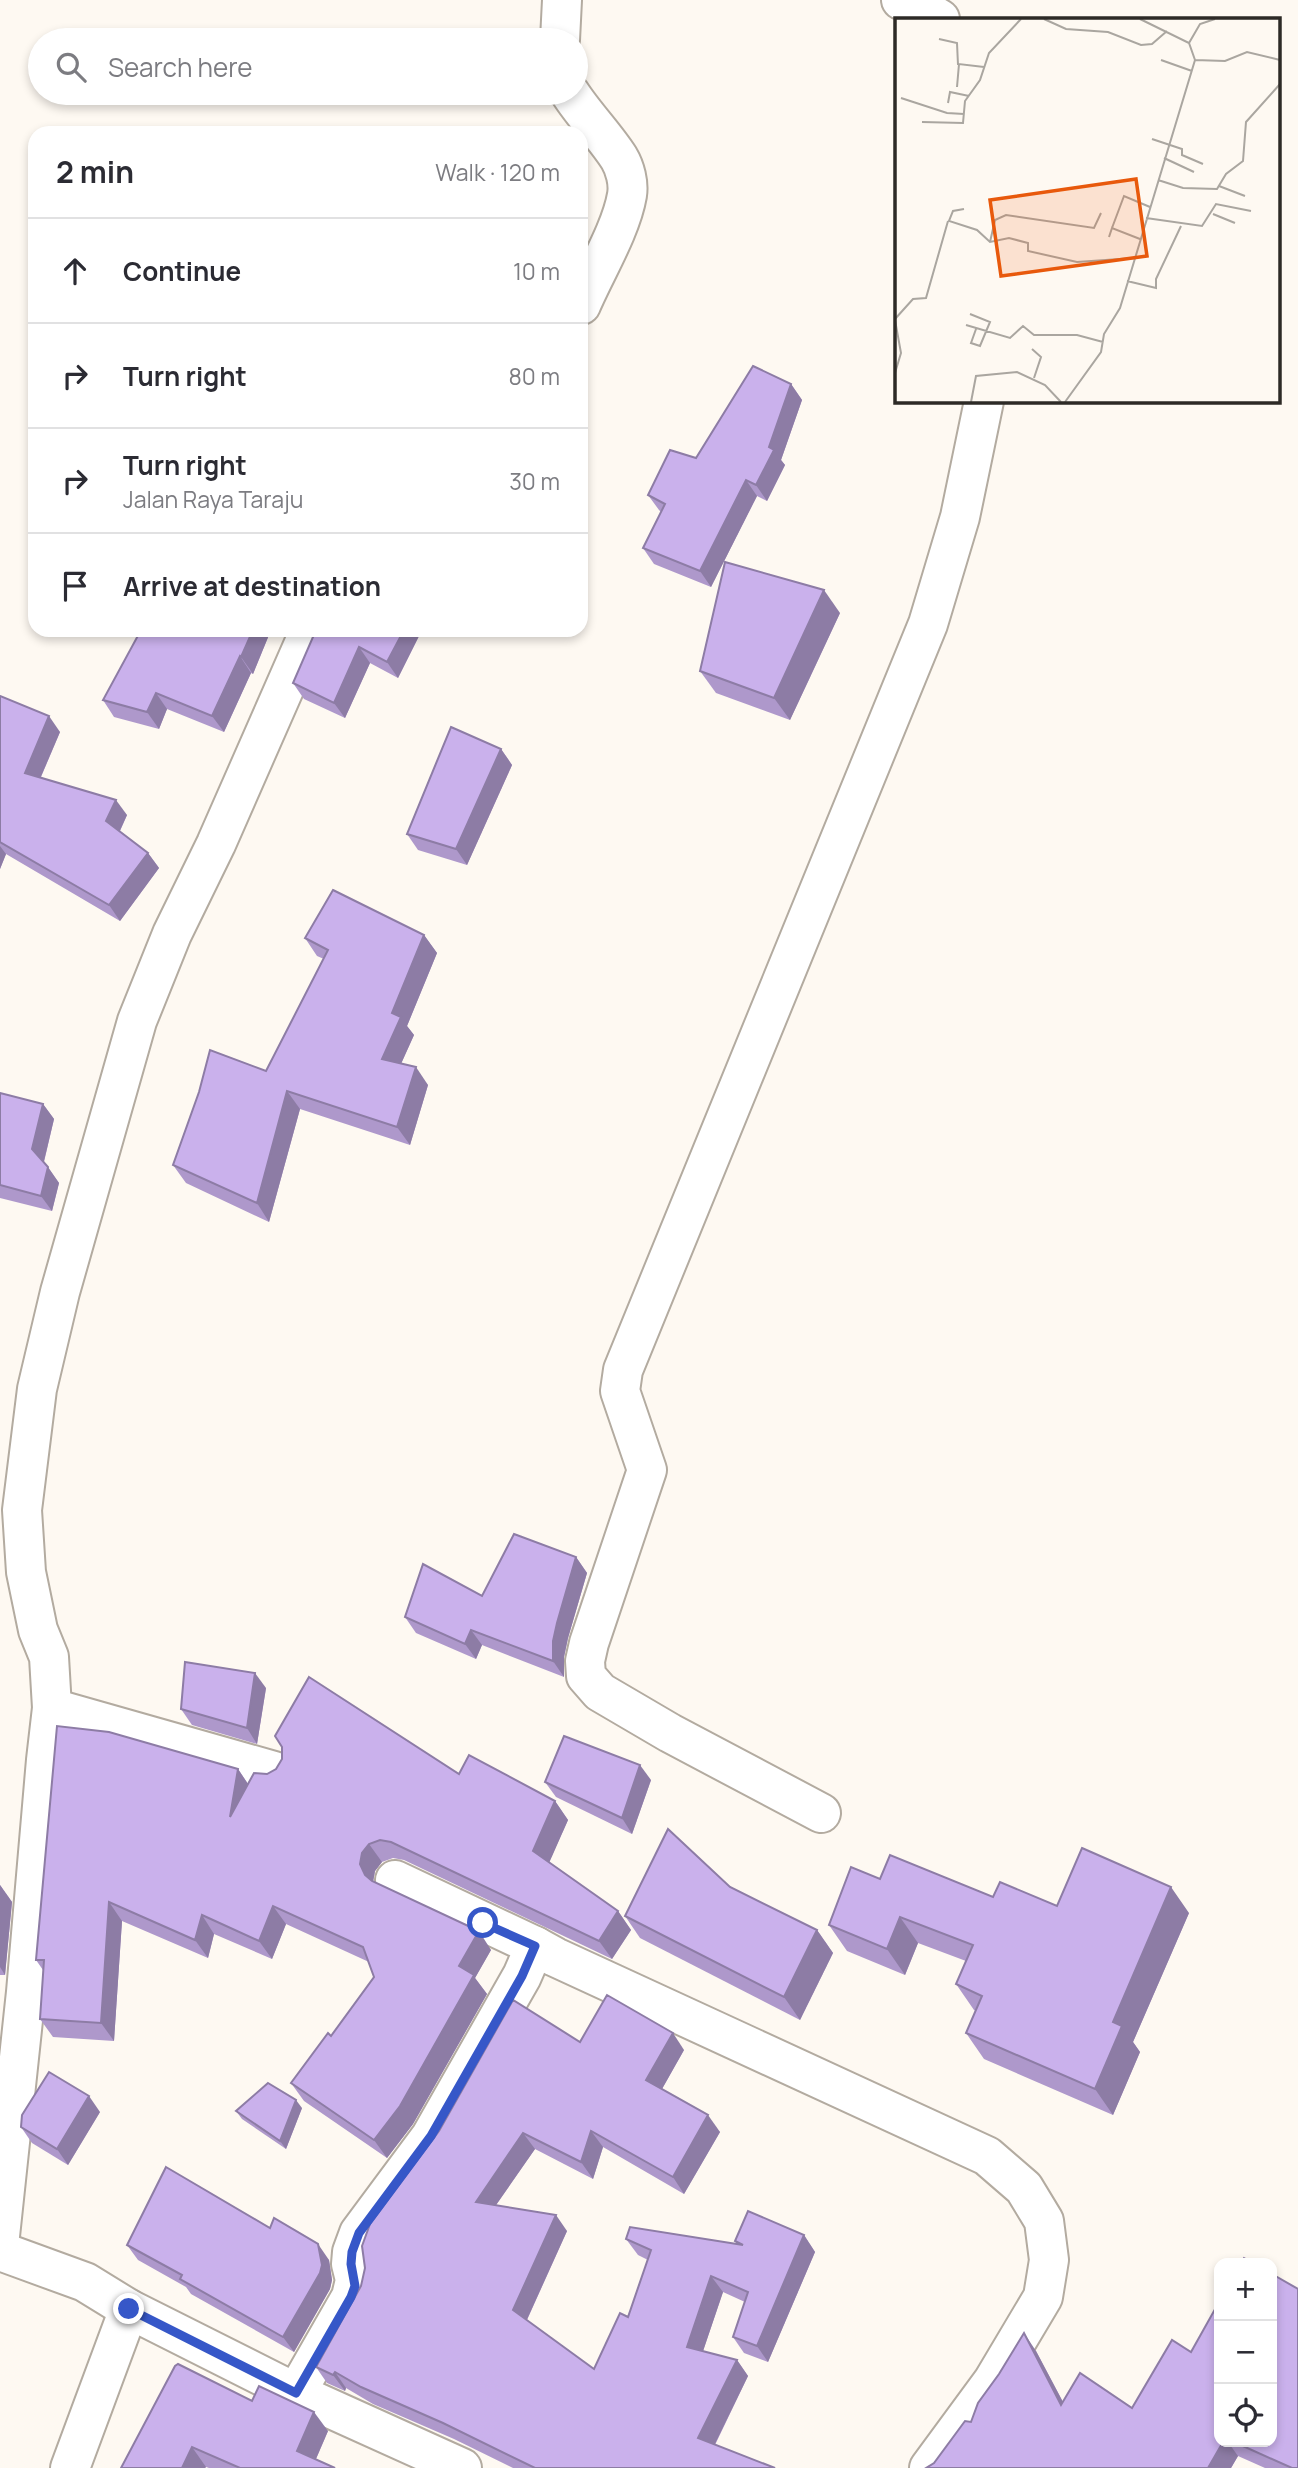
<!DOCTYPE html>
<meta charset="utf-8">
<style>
:root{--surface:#fff;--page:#f2f2f3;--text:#2b2b33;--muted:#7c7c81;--line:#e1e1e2}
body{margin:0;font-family:Manrope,sans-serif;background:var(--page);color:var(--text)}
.controls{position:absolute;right:21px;bottom:21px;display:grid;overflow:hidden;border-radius:14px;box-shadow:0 4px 10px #0003}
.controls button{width:63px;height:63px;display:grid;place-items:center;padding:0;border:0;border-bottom:2px solid var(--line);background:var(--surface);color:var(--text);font:35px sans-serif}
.stop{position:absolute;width:21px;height:21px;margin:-16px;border:5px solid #3657c8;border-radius:50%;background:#fff}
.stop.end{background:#3657c8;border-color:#fff;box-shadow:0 2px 7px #0008}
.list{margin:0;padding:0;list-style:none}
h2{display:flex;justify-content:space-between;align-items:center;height:91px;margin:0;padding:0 28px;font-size:30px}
h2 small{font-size:23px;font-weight:400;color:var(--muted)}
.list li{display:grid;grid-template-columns:46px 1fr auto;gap:21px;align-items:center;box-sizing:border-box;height:105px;padding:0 28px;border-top:2px solid var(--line)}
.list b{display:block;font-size:26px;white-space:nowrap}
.list p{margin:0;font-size:23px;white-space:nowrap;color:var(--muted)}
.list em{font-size:23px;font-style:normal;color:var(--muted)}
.icon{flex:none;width:38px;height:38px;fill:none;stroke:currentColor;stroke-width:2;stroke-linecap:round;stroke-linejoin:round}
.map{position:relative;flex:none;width:1298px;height:2468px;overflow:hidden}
.search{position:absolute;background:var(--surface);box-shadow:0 4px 10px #0003;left:28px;top:28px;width:560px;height:77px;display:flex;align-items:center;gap:18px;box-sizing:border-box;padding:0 24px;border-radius:38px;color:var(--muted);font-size:26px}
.panel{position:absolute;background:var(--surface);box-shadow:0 4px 10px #0003;left:28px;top:126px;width:560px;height:511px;border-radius:21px}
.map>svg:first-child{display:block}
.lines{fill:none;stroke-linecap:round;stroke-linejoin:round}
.minor-casing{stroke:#b3aba0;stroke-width:42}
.minor{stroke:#fff;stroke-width:38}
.wall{fill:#ae98cb}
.shaded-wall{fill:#8d7ca5}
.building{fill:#cab1ec;stroke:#8d7ca5;stroke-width:2}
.route{stroke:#3657c8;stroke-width:9}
.inset-road{fill:none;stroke:#aaa6a0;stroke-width:2}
.view{fill:#e8590c;fill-opacity:0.15;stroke:#e8590c;stroke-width:3.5}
.inset-edge{fill:none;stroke:#2d2a26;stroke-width:3.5}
</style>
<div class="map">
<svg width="1298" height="2468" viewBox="0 0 1298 2468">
<rect width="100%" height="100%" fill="#fef9f2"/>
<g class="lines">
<g class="minor-casing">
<g id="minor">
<path d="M901,0l14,4 25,15"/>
<path d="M560,40l2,-40"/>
<path d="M570,93c14,22 35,43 49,65 6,10 10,25 8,37 -6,35 -32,77 -46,110"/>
<path d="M52,1708l222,63"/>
<path d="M821,1813l-151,-80 -70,-41 -14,-16 -1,-15 4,-18 58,-173 -27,-79 3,-21 305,-746 32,-107 24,-116"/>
<path d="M535,1946l20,11 432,199 37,32 20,33 5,39 -6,37 -50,84 -64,87"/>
<path d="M0,2236l26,-244 20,-232 6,-52 -3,-51 -11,-27 -12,-58 -4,-62 15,-121 23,-97 77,-271 35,-87 44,-90 94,-214"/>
<path d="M0,2251l85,31 44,27 167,84 166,75"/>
<path d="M296,2393l55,-96 4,-17 -4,-16 1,-12 7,-19 72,-97 91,-160 13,-30 -140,-66"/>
<path d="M70,2468l59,-159"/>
</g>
</g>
<use href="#minor" class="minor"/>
</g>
<g class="wall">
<path d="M791,384l11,16 -21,60 4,5 -18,36 -10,-5 -46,91 -57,-23 -11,-16 18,-36 -2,-2 -11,-15z"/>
<path d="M840,613l-50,107 -74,-27 -16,-22z"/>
<path d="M271,630l-18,44 -2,-1 -27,59 -57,-23 -8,20 -45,-12 -11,-17z"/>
<path d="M316,630h106l-24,48 -28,-15 -25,55 -41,-19 -11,-16z"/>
<path d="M0,696l60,36 -19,45 86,38 -7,16 28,22 11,15 -39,53 -114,-67 -6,15z"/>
<path d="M501,749l11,16 -45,100 -49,-15 -11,-16z"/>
<path d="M424,935l13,18 -30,73 7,9 -13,29 27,21 -18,60 -110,-36 -31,113 -83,-39 -13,-18 93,-94 58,-112 -7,-3 -12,-18z"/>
<path d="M0,1093l43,11 11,15 -10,43 15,21 -7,28 -52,-13z"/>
<path d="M576,1557l11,16 -19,65 -4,19v20l-82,-32 -6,14 -60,-26 -11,-16 77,-21z"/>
<path d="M266,1688l-9,56 -65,-19 -11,-16z"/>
<path d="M238,1769l10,15 211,-10 96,27 13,19 -19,42 69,49 13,19 -19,29 -208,-99 -11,-2 -11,4 -7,9 -2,11 118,68 -16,28 12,16 -74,130 -26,34 -83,-57 -13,-18 40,-47 43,-59 -5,-15 -83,-38 -14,35 -58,-25 -6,24 -86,-37 -8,120 -61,-4 -13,-18 3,-49 -7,-10z"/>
<path d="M651,1780l-19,54 -76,-37 -11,-15z"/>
<path d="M880,1879l177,27 132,7 -56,129 7,10 -27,63 -129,-56 -18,-26 10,-22 -2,-1 -18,-26 10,-23 -48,-18 -13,32 -58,-24 -18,-26z"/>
<path d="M0,1885l12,17 -7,73h-5z"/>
<path d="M730,1887l87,43 16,23 -33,67 -160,-82 -15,-22z"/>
<path d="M580,2042l104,8 -22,39 58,43 -36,62 -81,-47 -10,32 -58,-30 -39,56 71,26 -40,89 67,49 34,-52 20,-57 -10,-5 -12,-16 111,5 -2,-3 69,-6 11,17 -47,110 -24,-9 -11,-16 12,-35 -22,-10 -20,59 34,9 11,16 -33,69 60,23h-262l-59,-29 -81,-35 -27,-16 -1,3 -18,-8 -11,-16z"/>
<path d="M302,2108l-16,41 -44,-30 -6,-8z"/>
<path d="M100,2112l-32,53 -36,-22 -11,-16z"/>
<path d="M270,2228l59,32 3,20 -2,9 -36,63 -103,-58 -5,-7 -48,-27 -11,-15z"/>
<path d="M1036,2351l27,51 69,6 59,-56 28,90h53l26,26h-33l-27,-12 -7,12h-305l8,-5z"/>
<path d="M252,2401l76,30 -12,28 19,9h-126l-3,-1 -1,1h-84z"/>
</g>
<g class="shaded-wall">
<path d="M791,384l11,16 -21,60 4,5 -18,36 -11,-16z"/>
<path d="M746,480l11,16 -46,91 -11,-16z"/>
<path d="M824,590l16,23 -50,107 -16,-22z"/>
<path d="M253,630h18l-18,44 -12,-17z"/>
<path d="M404,630h18l-24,48 -11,-16z"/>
<path d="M359,647l11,16 -25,55 -11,-15z"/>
<path d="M240,656l11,17 -27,59 -12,-16z"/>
<path d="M156,693l11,16 -8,20 -12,-17z"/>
<path d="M49,716l11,16 -24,56 -11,-15z"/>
<path d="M501,749l11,16 -45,100 -11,-16z"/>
<path d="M116,800l11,15 -10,22 -11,-16z"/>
<path d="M0,846l6,8 -6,15z"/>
<path d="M148,853l11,15 -39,53 -11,-16z"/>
<path d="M424,935l13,18 -30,73 7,9 -19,42 -13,-18 10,-46z"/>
<path d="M416,1067l12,18 -18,60 -13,-18z"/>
<path d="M287,1091l13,18 -31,113 -12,-19z"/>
<path d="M43,1104l11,15 -11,46 -11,-16z"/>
<path d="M48,1167l11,16 -7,28 -11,-15z"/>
<path d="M576,1557l11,16 -19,65 -4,19v20l-11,-16v-20l4,-18z"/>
<path d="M471,1630l11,15 -6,14 -11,-15z"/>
<path d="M255,1673l11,15 -9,56 -10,-16z"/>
<path d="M640,1765l11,15 -19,54 -10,-16z"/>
<path d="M238,1769l12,18 -20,30z"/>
<path d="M555,1801l13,19 -22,50 -13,-19z"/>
<path d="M369,1844l13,18 -7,9 -2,11 -8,-7 -5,-11 2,-11z"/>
<path d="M0,1885l12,17 -7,73 -5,-8z"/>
<path d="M1171,1887l18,26 -56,129 7,10 -27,63 -18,-26 18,-67z"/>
<path d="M109,1902l13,19 -8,120 -13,-18z"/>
<path d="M273,1906l13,18 -14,35 -13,-18z"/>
<path d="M618,1911l13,19 -19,29 -13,-18z"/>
<path d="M202,1915l12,19 -6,24 -13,-18z"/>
<path d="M900,1917l18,26 -13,32 -18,-26z"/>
<path d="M817,1930l16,23 -33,67 -16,-23z"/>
<path d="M479,1931l12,19 -16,28 12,16 -74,130 -26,34 -13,-18 85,-174z"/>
<path d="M673,2033l11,17 -26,46 -12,-16z"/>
<path d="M89,2096l11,16 -32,53 -11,-16z"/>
<path d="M296,2100l6,8 -16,41 -6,-8z"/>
<path d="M708,2115l12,17 -36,62 -11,-17z"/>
<path d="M591,2131l12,16 -10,32 -12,-17z"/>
<path d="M523,2133l12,16 -48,69 -11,-16z"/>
<path d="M556,2215l11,16 -43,95 -11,-16z"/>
<path d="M804,2235l11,17 -47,110 -11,-16z"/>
<path d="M318,2244l11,16 3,20 -2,9 -36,63 -11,-15z"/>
<path d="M711,2276l12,16 -24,71 -12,-16z"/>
<path d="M1024,2333l12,18 38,72 -13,-18z"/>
<path d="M737,2360l11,16 -38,78 -12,-16z"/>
<path d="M335,2372l11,16 -1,3 -12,-16z"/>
<path d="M314,2412l14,19 -16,37 -15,-17z"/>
<path d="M1223,2442h5l10,14 -7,12h-23z"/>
<path d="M192,2447l14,20 -1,1h-23z"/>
</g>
<g class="building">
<path d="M753,366l38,18 -22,63 5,3 -18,35 -10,-5 -46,91 -57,-23 22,-44 -17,-9 22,-45 26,8z"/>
<path d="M725,562l99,28 -50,108 -74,-27z"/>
<path d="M141,630h112l-12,27 -1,-1 -28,60 -56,-23 -9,19 -44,-12z"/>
<path d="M316,630h88l-17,32 -28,-15 -25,56 -41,-20z"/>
<path d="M0,696l49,20 -24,57 91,27 -10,21 42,32 -39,52 -109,-63z"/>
<path d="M451,727l50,22 -45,100 -49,-15z"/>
<path d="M333,890l91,45 -32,78 9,4 -19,42 34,8 -19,60 -110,-36 -30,112 -84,-38 26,-73 11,-42 56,21 62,-121 -23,-12z"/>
<path d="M0,1093l43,11 -11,45 16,18 -7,29 -41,-11z"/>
<path d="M514,1534l62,23 -19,66 -4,18v20l-82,-31 -6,14 -60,-27 18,-53 59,32z"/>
<path d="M185,1662l70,11 -8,55 -66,-19z"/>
<path d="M309,1677l150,97 10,-19 86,46 -22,50 85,60 -19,30 -208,-99 -11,-2 -11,4 -7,9 -2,11 5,11 7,6 107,50 -20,35 15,9 -74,131 -26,34 -83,-57 37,-50 3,3 43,-59 -11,-30 -90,-41 -14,35 -57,-26 -7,25 -86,-38 -8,121 -61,-4 4,-59h-8l21,-234 52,6 129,37 -8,48 24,-44 13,1 9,-5 6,-10v-12l-7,-11z"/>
<path d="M564,1736l76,29 -18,53 -77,-36z"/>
<path d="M668,1829l62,58 87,43 -33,67 -159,-81z"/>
<path d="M1082,1848l89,39 -58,135 9,4 -27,63 -129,-56 16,-37 -26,-12 17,-39 -73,-28 -13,32 -58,-24 22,-58 29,12 10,-24 103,42 7,-15 57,24z"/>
<path d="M607,1995l66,38 -27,47 62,35 -35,62 -82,-46 -10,31 -58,-29 -47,69 80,13 -43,95 81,59 26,-56 8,4 23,-67 -25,-11 4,-12 113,18 -8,-4 13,-30 56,24 -47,111 -24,-9 15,-45 -37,-16 -24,71 50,13 -39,78 77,30h-240l-92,-45 -82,-36 -26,-15 -2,3 -17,-8 45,-81 4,-18 -3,-22 8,-22 69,-93 74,-131 67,42z"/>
<path d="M49,2072l40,24 -32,53 -36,-22 1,-12z"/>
<path d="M268,2083l28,17 -16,41 -44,-30z"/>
<path d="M166,2167l104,61 4,-10 44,26 4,21 -2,8 -37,64 -103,-58 2,-4 -55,-30z"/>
<path d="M1244,2258l9,5h-12z"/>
<path d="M1272,2274l26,15v179h-6l-58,-26h38z"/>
<path d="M1219,2302v140h4l-15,26h-282l8,-5 31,-42 6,1 7,-19 21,-29 25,-41 37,72 19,-32 52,35 40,-68 19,12z"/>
<path d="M178,2364l74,37 7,-15 55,26 -17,39 38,17h-95l-48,-21 -10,21h-61l54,-102z"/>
</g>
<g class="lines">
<path class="route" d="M129,2309l167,84 55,-96 4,-11 -4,-22 1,-12 7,-19 72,-97 91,-160 13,-30 -52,-23"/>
</g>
<g transform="translate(895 18)">
<rect width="385" height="385" fill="#fef9f2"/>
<path class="inset-road" d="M149,1l22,10 42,3 33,13 11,-1 15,-13M44,21l18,4 1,22M294,25l11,-19 15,-5M266,42l31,11M300,42l30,1 22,-9 33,8M62,69l2,-23 25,3M6,80l46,15 17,1M53,85l2,-11 19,4M27,104l41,1 2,-22 15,-21 9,-27 32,-34M257,121l30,10v6l21,9M269,140l30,14M263,162l25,8 34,1 9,-15 17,-13 3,-39 34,-38M324,168l26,10M69,191l-11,2 -4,10 28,9 13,12 19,-4 19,5v8l49,11 57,-4M318,196l22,9M251,200l56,8 14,-22 35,7M217,210l12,-32 26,11M214,219l3,-9 28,11M95,224l5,-22 11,-5 88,13 7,-15M232,263l29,7v-9l25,-53M75,296l20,8 -10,24 -9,-3 5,-14M0,301l18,-20 13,-1 22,-77M0,302l6,33 -6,20M71,307l44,13 13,-12 11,9h43l26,7M137,331l9,8 -7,21M76,384l5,-26 41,-4 28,13 16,17M170,384l36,-50 3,-18 16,-26 75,-248 -6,-17 -49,-24"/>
<path class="view" d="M241,161l11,77 -146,20 -11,-76z"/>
<rect width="385" height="385" class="inset-edge"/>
</g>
</svg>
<div class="controls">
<button>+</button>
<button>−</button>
<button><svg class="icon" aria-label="locate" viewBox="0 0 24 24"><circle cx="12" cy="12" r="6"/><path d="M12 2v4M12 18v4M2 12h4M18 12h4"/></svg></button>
</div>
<div class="stop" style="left:483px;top:1923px"></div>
<div class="stop end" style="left:129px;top:2309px"></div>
<div class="search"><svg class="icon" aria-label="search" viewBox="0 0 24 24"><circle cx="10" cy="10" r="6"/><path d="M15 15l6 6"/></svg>Search here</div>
<section class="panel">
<h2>2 min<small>Walk · 120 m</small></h2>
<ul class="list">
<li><svg class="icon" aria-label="ahead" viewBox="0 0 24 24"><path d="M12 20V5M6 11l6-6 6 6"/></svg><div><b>Continue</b></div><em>10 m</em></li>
<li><svg class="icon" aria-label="right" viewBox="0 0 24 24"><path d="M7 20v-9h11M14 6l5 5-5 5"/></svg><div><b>Turn right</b></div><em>80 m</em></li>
<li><svg class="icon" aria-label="right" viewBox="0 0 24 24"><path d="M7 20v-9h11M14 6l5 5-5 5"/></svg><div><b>Turn right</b><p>Jalan Raya Taraju</p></div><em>30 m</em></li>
<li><svg class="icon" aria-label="arrive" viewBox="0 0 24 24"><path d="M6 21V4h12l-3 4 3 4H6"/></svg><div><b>Arrive at destination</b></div></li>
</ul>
</section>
</div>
